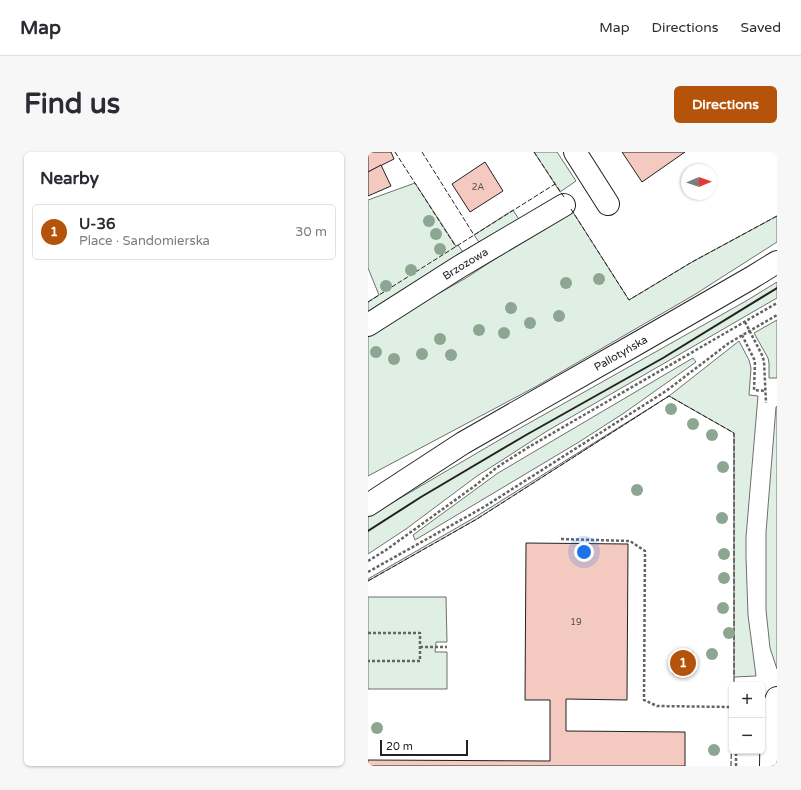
<!DOCTYPE html>
<meta charset="utf-8">
<style>
:root{--surface:#fff;--page:#f7f7f7;--text:#2b2b33;--muted:#7c7c81;--line:#e1e1e2;--accent:#b45309}
body{margin:0;font-family:"Varela Round",sans-serif;background:var(--page);color:var(--text)}
.controls{position:absolute;right:12px;bottom:12px;display:grid;overflow:hidden;border-radius:6px;box-shadow:0 1px 3px #0004}
.controls button{width:36px;height:36px;display:grid;place-items:center;padding:0;border:0;border-bottom:1px solid var(--line);background:var(--surface);color:var(--text);font:20px sans-serif}
.compass{position:absolute;left:313px;top:12px;width:36px;height:36px;border-radius:50%;background:var(--surface);box-shadow:0 1px 3px #0004;rotate:88deg}
.scale{position:absolute;left:12px;bottom:10px;width:88px;box-sizing:border-box;padding-left:4px;border:2px solid #222;border-top:0;font-size:11px;line-height:14px;white-space:nowrap;color:#222;-webkit-text-stroke:3px #fff;paint-order:stroke}
.you{position:absolute;left:216px;top:400px;width:14px;height:14px;margin:-10px;border:3px solid #fff;border-radius:50%;background:#1a73e8;box-shadow:0 0 0 6px #1a73e833}
.badge{display:grid;place-items:center;width:26px;height:26px;border-radius:50%;background:var(--accent);color:#fff;font-size:13px;font-weight:700}
.pin{position:absolute;translate:-50% -50%;border:2px solid #fff;box-shadow:0 1px 4px #0006}
.list{margin:0;padding:0;list-style:none}
h2{display:flex;justify-content:space-between;align-items:center;height:52px;margin:0;padding:0 16px;font-size:17px}
h2 small{font-size:13px;font-weight:400;color:var(--muted)}
.list li{display:grid;grid-template-columns:26px 1fr auto;gap:12px;align-items:center;box-sizing:border-box;height:56px;margin:0 8px 8px;padding:0 8px;border:1px solid var(--line);border-radius:6px}
.list b{display:block;font-size:15px;white-space:nowrap}
.list p{margin:0;font-size:13px;white-space:nowrap;color:var(--muted)}
.list em{font-size:13px;font-style:normal;color:var(--muted)}
.map{position:relative;flex:none;width:409px;height:614px;overflow:hidden;border-radius:6px}
header{display:flex;align-items:center;gap:24px;box-sizing:border-box;height:56px;padding:0 20px;background:var(--surface);border-bottom:1px solid var(--line)}
header strong{font-size:19px}
nav{display:flex;gap:22px;margin-inline-start:auto;font-size:14px}
.intro{display:flex;align-items:center;justify-content:space-between;box-sizing:border-box;height:96px;padding:0 24px}
h1{margin:0;font-size:28px}
.button{padding:10px 18px;border-radius:6px;background:var(--accent);color:#fff;font-size:14px;font-weight:700}
main{display:flex;gap:24px;padding:0 24px}
aside{flex:1;background:var(--surface);border-radius:6px;box-shadow:0 1px 3px #0004}
.map>svg:first-child{display:block}
.green{fill:#e0efe3;stroke:#6f6f6f}
.building{fill:#f3c9c0;stroke:#222}
.lines{fill:none;stroke-linecap:round;stroke-linejoin:round}
.minor-casing{stroke:#222;stroke-width:24}
.major-casing{stroke:#222;stroke-width:24}
.path{stroke:#646464;stroke-width:2.5;stroke-dasharray:3 2;stroke-linecap:butt}
.minor{stroke:#fff;stroke-width:22}
.major{stroke:#fff;stroke-width:22}
.fence{stroke:#222;stroke-width:1;stroke-dasharray:5 2;stroke-linecap:butt}
.wall{stroke:#222;stroke-width:2}
.tree{fill:#8da692}
.labels{text-anchor:middle;stroke-width:3;stroke-linejoin:round;paint-order:stroke}
.number-label{font-size:9px;fill:#564c4a}
.street-label{font-size:11px;fill:#222;stroke:#fff}
</style>
<header>
<strong>Map</strong>
<nav><a>Map</a><a>Directions</a><a>Saved</a></nav>
</header>
<div class="intro"><h1>Find us</h1><a class="button">Directions</a></div>
<main>
<aside>
<h2>Nearby<small></small></h2>
<ul class="list">
<li><span class="badge">1</span><div><b>U-36</b><p>Place · Sandomierska</p></div><em>30 m</em></li>
</ul>
</aside>
<div class="map">
<svg width="409" height="614" viewBox="0 0 409 614">
<rect width="100%" height="100%" fill="#fff"/>
<g class="green">
<path d="M166,0h23l19,29 -16,11z"/>
<path d="M47,31l41,63 2,-1 7,10 -97,63v-16l11,-7 -11,-27v-68z"/>
<path d="M203,57l58,91 63,-38 85,-46v26l-83,53 -157,91 -169,90v-139l34,-23 64,-36z"/>
<path d="M145,58l7,11 -39,24 -7,-10z"/>
<path d="M409,130v16l-230,133 -37,24 -33,21 -71,53 -38,25v-37l138,-81 240,-135z"/>
<path d="M409,168v58h-8v-15l-1,-5 -14,-25z"/>
<path d="M371,189l10,19 2,8 -2,27 9,1 -12,141v20l2,58 8,61 -22,1v-244l-65,-37 -192,123 -109,62v-2l104,-60 197,-123z"/>
<path d="M325,206l3,4 -72,51 -45,29 -164,98 -2,-5 85,-62z"/>
<path d="M409,254v263l-7,-21 -4,-38v-78l10,-125z"/>
<path d="M0,445h78l1,45h-11l-1,10h12v37h-79z"/>
</g>
<g class="building">
<path d="M0,0h23l3,7 -26,13z"/>
<path d="M254,0h63l-43,30z"/>
<path d="M117,10l18,29 -33,21 -18,-28z"/>
<path d="M13,13l10,21 -23,10v-24z"/>
<path d="M158,391l102,1 -1,156 -61,-1v32l119,1v34h-317v-6l182,1v-61h-25z"/>
<path d="M325,500v21l-20,1v-21z"/>
</g>
<g class="lines">
<g class="minor-casing">
<g id="minor">
<path d="M207,0l33,52"/>
<path id="s1" d="M0,173l91,-58 105,-62"/>
<path d="M403,614l1,-54 5,-14"/>
</g>
</g>
<g class="major-casing">
<g id="major">
<path id="s2" d="M0,353l95,-62 182,-104 106,-61 26,-16"/>
</g>
</g>
<g class="path">
<path d="M377,170l17,33 2,6 2,42"/>
<path d="M374,183l13,26 -1,29 12,1"/>
<path d="M193,387l69,2 15,10 -1,149 13,6 75,1"/>
<path d="M0,409l18,-11 90,-65 20,-17 31,-20 250,-145"/>
<path d="M0,420l116,-65 182,-116 63,-48 48,-28"/>
<path d="M0,481h52v28h-52"/>
<path d="M52,495h27"/>
<path d="M368,614v-15"/>
</g>
<use href="#minor" class="minor"/>
<use href="#major" class="major"/>
<g class="fence">
<path d="M27,0l61,95"/>
<path d="M54,0l52,83"/>
<path d="M166,0l30,45"/>
<path d="M203,57l58,91 63,-38 85,-46"/>
<path d="M0,150l187,-118"/>
<path d="M0,429l109,-62 192,-123 65,37v252"/>
<path d="M363,614l1,-51"/>
</g>
<path class="wall" d="M0,379l53,-34 105,-62 137,-77 114,-70"/>
</g>
<g class="tree">
<circle cx="61" cy="69" r="6"/>
<circle cx="68" cy="82" r="6"/>
<circle cx="72" cy="97" r="6"/>
<circle cx="43" cy="118" r="6"/>
<circle cx="231" cy="127" r="6"/>
<circle cx="198" cy="131" r="6"/>
<circle cx="18" cy="134" r="6"/>
<circle cx="143" cy="156" r="6"/>
<circle cx="191" cy="164" r="6"/>
<circle cx="162" cy="171" r="6"/>
<circle cx="111" cy="178" r="6"/>
<circle cx="136" cy="181" r="6"/>
<circle cx="72" cy="187" r="6"/>
<circle cx="8" cy="200" r="6"/>
<circle cx="54" cy="202" r="6"/>
<circle cx="83" cy="203" r="6"/>
<circle cx="26" cy="207" r="6"/>
<circle cx="303" cy="257" r="6"/>
<circle cx="325" cy="272" r="6"/>
<circle cx="344" cy="283" r="6"/>
<circle cx="355" cy="315" r="6"/>
<circle cx="269" cy="338" r="6"/>
<circle cx="354" cy="366" r="6"/>
<circle cx="356" cy="402" r="6"/>
<circle cx="356" cy="426" r="6"/>
<circle cx="355" cy="456" r="6"/>
<circle cx="361" cy="481" r="6"/>
<circle cx="344" cy="502" r="6"/>
<circle cx="9" cy="576" r="6"/>
<circle cx="346" cy="598" r="6"/>
</g>
<g class="labels">
<g class="number-label">
<text x="110" y="38">2A</text>
<text x="208" y="473">19</text>
</g>
<g class="street-label">
<text dy="4" stroke="none"><textPath href="#s1" startOffset="115">Brzozowa</textPath></text>
<text dy="4" stroke="none"><textPath href="#s2" startOffset="295">Pallotyńska</textPath></text>
</g>
</g>
</svg>
<div class="controls">
<button>+</button>
<button>−</button>
</div>
<svg class="compass" viewBox="-18 -18 36 36"><path d="M0-13l5 13h-10z" fill="#e53935"/><path d="M0 13l5-13h-10z" fill="#7c7c81"/></svg>
<div class="scale">20 m</div>
<div class="you"></div>
<div class="pin badge" style="left:315px;top:511px">1</div>
</div>
</main>
